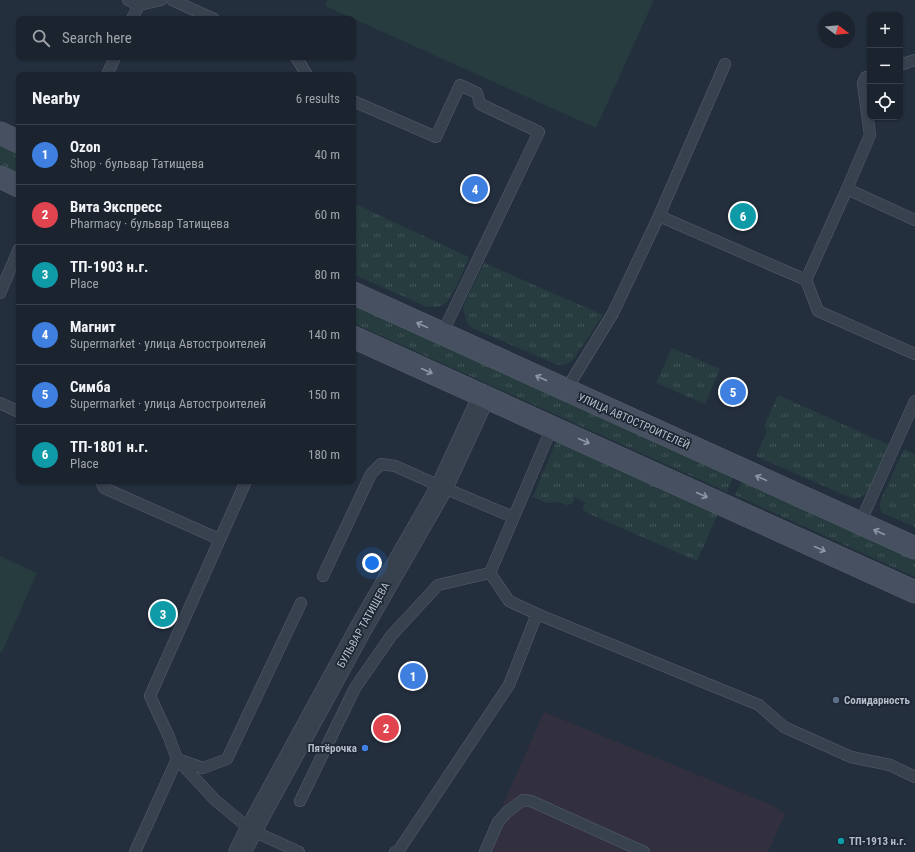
<!DOCTYPE html>
<meta charset="utf-8">
<style>
:root{--surface:#1b232e;--page:#242b36;--text:#f1f3f6;--muted:#a0a4aa;--line:#39404a;--accent:#db2777}
body{margin:0;font-family:"Roboto Condensed",sans-serif;background:var(--page);color:var(--text)}
.controls{position:absolute;right:12px;top:12px;display:grid;overflow:hidden;border-radius:8px;box-shadow:0 1px 3px #0004}
.controls button{width:36px;height:36px;display:grid;place-items:center;padding:0;border:0;border-bottom:1px solid var(--line);background:var(--surface);color:var(--text);font:20px sans-serif}
.compass{position:absolute;left:819px;top:12px;width:36px;height:36px;border-radius:50%;background:var(--surface);box-shadow:0 1px 3px #0004;rotate:106deg}
.you{position:absolute;left:372px;top:563px;width:14px;height:14px;margin:-10px;border:3px solid #fff;border-radius:50%;background:#1a73e8;box-shadow:0 0 0 6px #1a73e833}
.badge{display:grid;place-items:center;width:26px;height:26px;border-radius:50%;background:var(--accent);color:#fff;font-size:13px;font-weight:700}
.pin{position:absolute;translate:-50% -50%;border:2px solid #fff;box-shadow:0 1px 4px #0006}
.list{margin:0;padding:0;list-style:none}
h2{display:flex;justify-content:space-between;align-items:center;height:52px;margin:0;padding:0 16px;font-size:17px}
h2 small{font-size:13px;font-weight:400;color:var(--muted)}
.list li{display:grid;grid-template-columns:26px 1fr auto;gap:12px;align-items:center;box-sizing:border-box;height:60px;padding:0 16px;border-top:1px solid var(--line)}
.list b{display:block;font-size:15px;white-space:nowrap}
.list p{margin:0;font-size:13px;white-space:nowrap;color:var(--muted)}
.list em{font-size:13px;font-style:normal;color:var(--muted)}
.icon{flex:none;width:22px;height:22px;fill:none;stroke:currentColor;stroke-width:2;stroke-linecap:round;stroke-linejoin:round}
.map{position:relative;flex:none;width:915px;height:852px;overflow:hidden}
.search{position:absolute;background:var(--surface);box-shadow:0 1px 3px #0004;left:16px;top:16px;width:340px;height:44px;display:flex;align-items:center;gap:10px;box-sizing:border-box;padding:0 14px;border-radius:8px;color:var(--muted);font-size:15px}
.panel{position:absolute;background:var(--surface);box-shadow:0 1px 3px #0004;left:16px;top:72px;width:340px;height:412px;border-radius:8px}
.map>svg:first-child{display:block}
.medical{fill:#32303f}
.grass{fill:url(#grass-tufts)}
.green{fill:#263c3f}
.lines{fill:none;stroke-linecap:round;stroke-linejoin:round}
.lane-casing{stroke:#565f6c;stroke-width:12}
.street-casing{stroke:#565f6c;stroke-width:23}
.secondary-casing{stroke:#565f6c;stroke-width:23}
.lane{stroke:#38414e;stroke-width:11}
.street{stroke:#38414e;stroke-width:22}
.secondary{stroke:#465061;stroke-width:22}
.oneway{stroke:#8e96a5}
.service-dot{fill:#5c6f8a;stroke:#1d2633;stroke-width:1.5}
.shop-dot{fill:#3f7fe0;stroke:#1d2633;stroke-width:1.5}
.culture-dot{fill:#0f9aa8;stroke:#1d2633;stroke-width:1.5}
.labels{text-anchor:middle;stroke-width:3.5;stroke-linejoin:round;paint-order:stroke}
.street-label{font-size:11px;fill:#b4bcc9;stroke:#1d2633}
.poi-label{font-size:11px;font-weight:bold;fill:#b4bcc9;stroke:#1d2633;text-anchor:start}
</style>
<div class="map">
<svg width="915" height="852" viewBox="0 0 915 852">
<defs>
<pattern id="grass-tufts" width="24" height="20" patternUnits="userSpaceOnUse"><rect width="24" height="20" fill="#263c3f"/><path d="M3 7l-1-3M5 7V3M7 7l1-3M15 17l-1-3M17 17v-4M19 17l1-3" fill="none" stroke="#435659"/></pattern>
</defs>
<rect width="100%" height="100%" fill="#242f3e"/>
<path class="medical" d="M544,712l230,94 11,8 -17,38h-286z"/>
<g class="grass">
<path d="M0,143l19,9v21l-19,-9z"/>
<path d="M353,203l116,54c-5,12 -16,41 -26,48 -5,2 -11,2 -16,2l-74,-33z"/>
<path d="M484,263l119,52 -30,45c-5,4 -9,5 -15,5l-86,-37 -4,-4 -5,-14 2,-8z"/>
<path d="M353,302l381,173 -7,17 -374,-169z"/>
<path d="M672,348l48,21 -15,35 -49,-21z"/>
<path d="M778,395l111,50 -21,47c-5,4 -8,6 -15,7l-97,-43 11,-25 -3,-5z"/>
<path d="M559,441l162,66 -24,54 -112,-49 -2,-4 2,-6 -10,-5 -3,7 -5,1 -9,-3 -11,1 -14,-6 22,-53z"/>
<path d="M904,449l11,5v73l-33,-14 -2,-6v-5z"/>
<path d="M742,480l173,79v18l-180,-82z"/>
</g>
<g class="green">
<path d="M327,0h327l-58,128 -271,-122z"/>
<path d="M0,556l37,17 -35,79 -2,-1z"/>
</g>
<g class="lines">
<g class="lane-casing">
<g id="lane">
<path d="M128,0l11,5 22,-5"/>
<path d="M172,0l42,19"/>
<path d="M132,19l7,-14"/>
<path d="M296,57l11,18"/>
<path d="M900,65l15,-5"/>
<path d="M107,75l8,-18"/>
<path d="M870,76l-4,1 -3,6 7,52 -23,54 68,31"/>
<path d="M353,101l83,36 24,-52 17,8 3,11 59,28 -97,202"/>
<path d="M847,189l-41,91 12,31 97,43"/>
<path d="M659,216l147,64"/>
<path d="M0,293l19,-44"/>
<path d="M566,390l47,-77 46,-97 66,-152"/>
<path d="M0,403l19,9"/>
<path d="M552,427l-62,146 19,28 28,13 222,91 25,22 67,30 39,8 25,12"/>
<path d="M101,481l3,7 115,51"/>
<path d="M860,523l55,-122"/>
<path d="M323,576l48,-102 10,-10 14,2 47,21 71,30"/>
<path d="M300,801l55,-113 36,-52 47,-51 52,-12"/>
<path d="M135,852l42,-93 -8,-22 -19,-41 96,-215"/>
<path d="M299,852l-48,-22 -36,-30 -38,-41 26,9 24,-9 74,-156"/>
<path d="M395,852l4,-2 110,-165 28,-71"/>
<path d="M485,852l13,-30 9,-10 16,-12 8,1 113,51"/>
</g>
</g>
<g class="street-casing">
<path id="street" d="M240,852l11,-22 109,-200 82,-143 42,-91"/>
</g>
<g class="secondary-casing">
<g id="secondary">
<path d="M0,133l19,9"/>
<path d="M0,177l19,9"/>
<path d="M353,293l562,255"/>
<path d="M353,337l562,255"/>
</g>
</g>
<use href="#lane" class="lane"/>
<use href="#street" class="street"/>
<use href="#secondary" class="secondary"/>
</g>
<defs><path id="oneway-shaft" d="M-6 0H5M1.5-3L5.5 0L1.5 3" fill="none" stroke-width="1.6" stroke-linecap="round" stroke-linejoin="round"/></defs>
<g class="oneway">
<use href="#oneway-shaft" transform="translate(422 325) rotate(-156)"/>
<use href="#oneway-shaft" transform="translate(427 371) rotate(24)"/>
<use href="#oneway-shaft" transform="translate(541 378) rotate(-156)"/>
<use href="#oneway-shaft" transform="translate(584 441) rotate(24)"/>
<use href="#oneway-shaft" transform="translate(761 478) rotate(-156)"/>
<use href="#oneway-shaft" transform="translate(702 495) rotate(24)"/>
<use href="#oneway-shaft" transform="translate(879 532) rotate(-156)"/>
<use href="#oneway-shaft" transform="translate(820 549) rotate(24)"/>
</g>
<circle class="service-dot" cx="836" cy="700" r="4"/>
<circle class="shop-dot" cx="365" cy="748" r="4"/>
<circle class="culture-dot" cx="841" cy="841" r="4"/>
<g class="labels">
<g class="street-label">
<text transform="translate(634 421) rotate(24)" y="4">УЛИЦА АВТОСТРОИТЕЛЕЙ</text>
<text transform="translate(363 625) rotate(-61)" y="4">БУЛЬВАР ТАТИЩЕВА</text>
</g>
<g class="poi-label">
<text x="844" y="704">Солидарность</text>
<text x="357" y="752" text-anchor="end">Пятёрочка</text>
<text x="849" y="845">ТП-1913 н.г.</text>
</g>
</g>
</svg>
<div class="controls">
<button>+</button>
<button>−</button>
<button><svg class="icon" aria-label="locate" viewBox="0 0 24 24"><circle cx="12" cy="12" r="6"/><path d="M12 2v4M12 18v4M2 12h4M18 12h4"/></svg></button>
</div>
<svg class="compass" viewBox="-18 -18 36 36"><path d="M0-13l5 13h-10z" fill="#e53935"/><path d="M0 13l5-13h-10z" fill="#a0a4aa"/></svg>
<div class="you"></div>
<div class="pin badge" style="left:413px;top:676px;background:#3f7fe0">1</div>
<div class="pin badge" style="left:386px;top:728px;background:#e0444e">2</div>
<div class="pin badge" style="left:163px;top:614px;background:#0f9aa8">3</div>
<div class="pin badge" style="left:475px;top:189px;background:#3f7fe0">4</div>
<div class="pin badge" style="left:733px;top:392px;background:#3f7fe0">5</div>
<div class="pin badge" style="left:743px;top:216px;background:#0f9aa8">6</div>
<div class="search"><svg class="icon" aria-label="search" viewBox="0 0 24 24"><circle cx="10" cy="10" r="6"/><path d="M15 15l6 6"/></svg>Search here</div>
<section class="panel">
<h2>Nearby<small>6 results</small></h2>
<ul class="list">
<li><span class="badge" style="background:#3f7fe0">1</span><div><b>Ozon</b><p>Shop · бульвар Татищева</p></div><em>40 m</em></li>
<li><span class="badge" style="background:#e0444e">2</span><div><b>Вита Экспресс</b><p>Pharmacy · бульвар Татищева</p></div><em>60 m</em></li>
<li><span class="badge" style="background:#0f9aa8">3</span><div><b>ТП-1903 н.г.</b><p>Place</p></div><em>80 m</em></li>
<li><span class="badge" style="background:#3f7fe0">4</span><div><b>Магнит</b><p>Supermarket · улица Автостроителей</p></div><em>140 m</em></li>
<li><span class="badge" style="background:#3f7fe0">5</span><div><b>Симба</b><p>Supermarket · улица Автостроителей</p></div><em>150 m</em></li>
<li><span class="badge" style="background:#0f9aa8">6</span><div><b>ТП-1801 н.г.</b><p>Place</p></div><em>180 m</em></li>
</ul>
</section>
</div>
